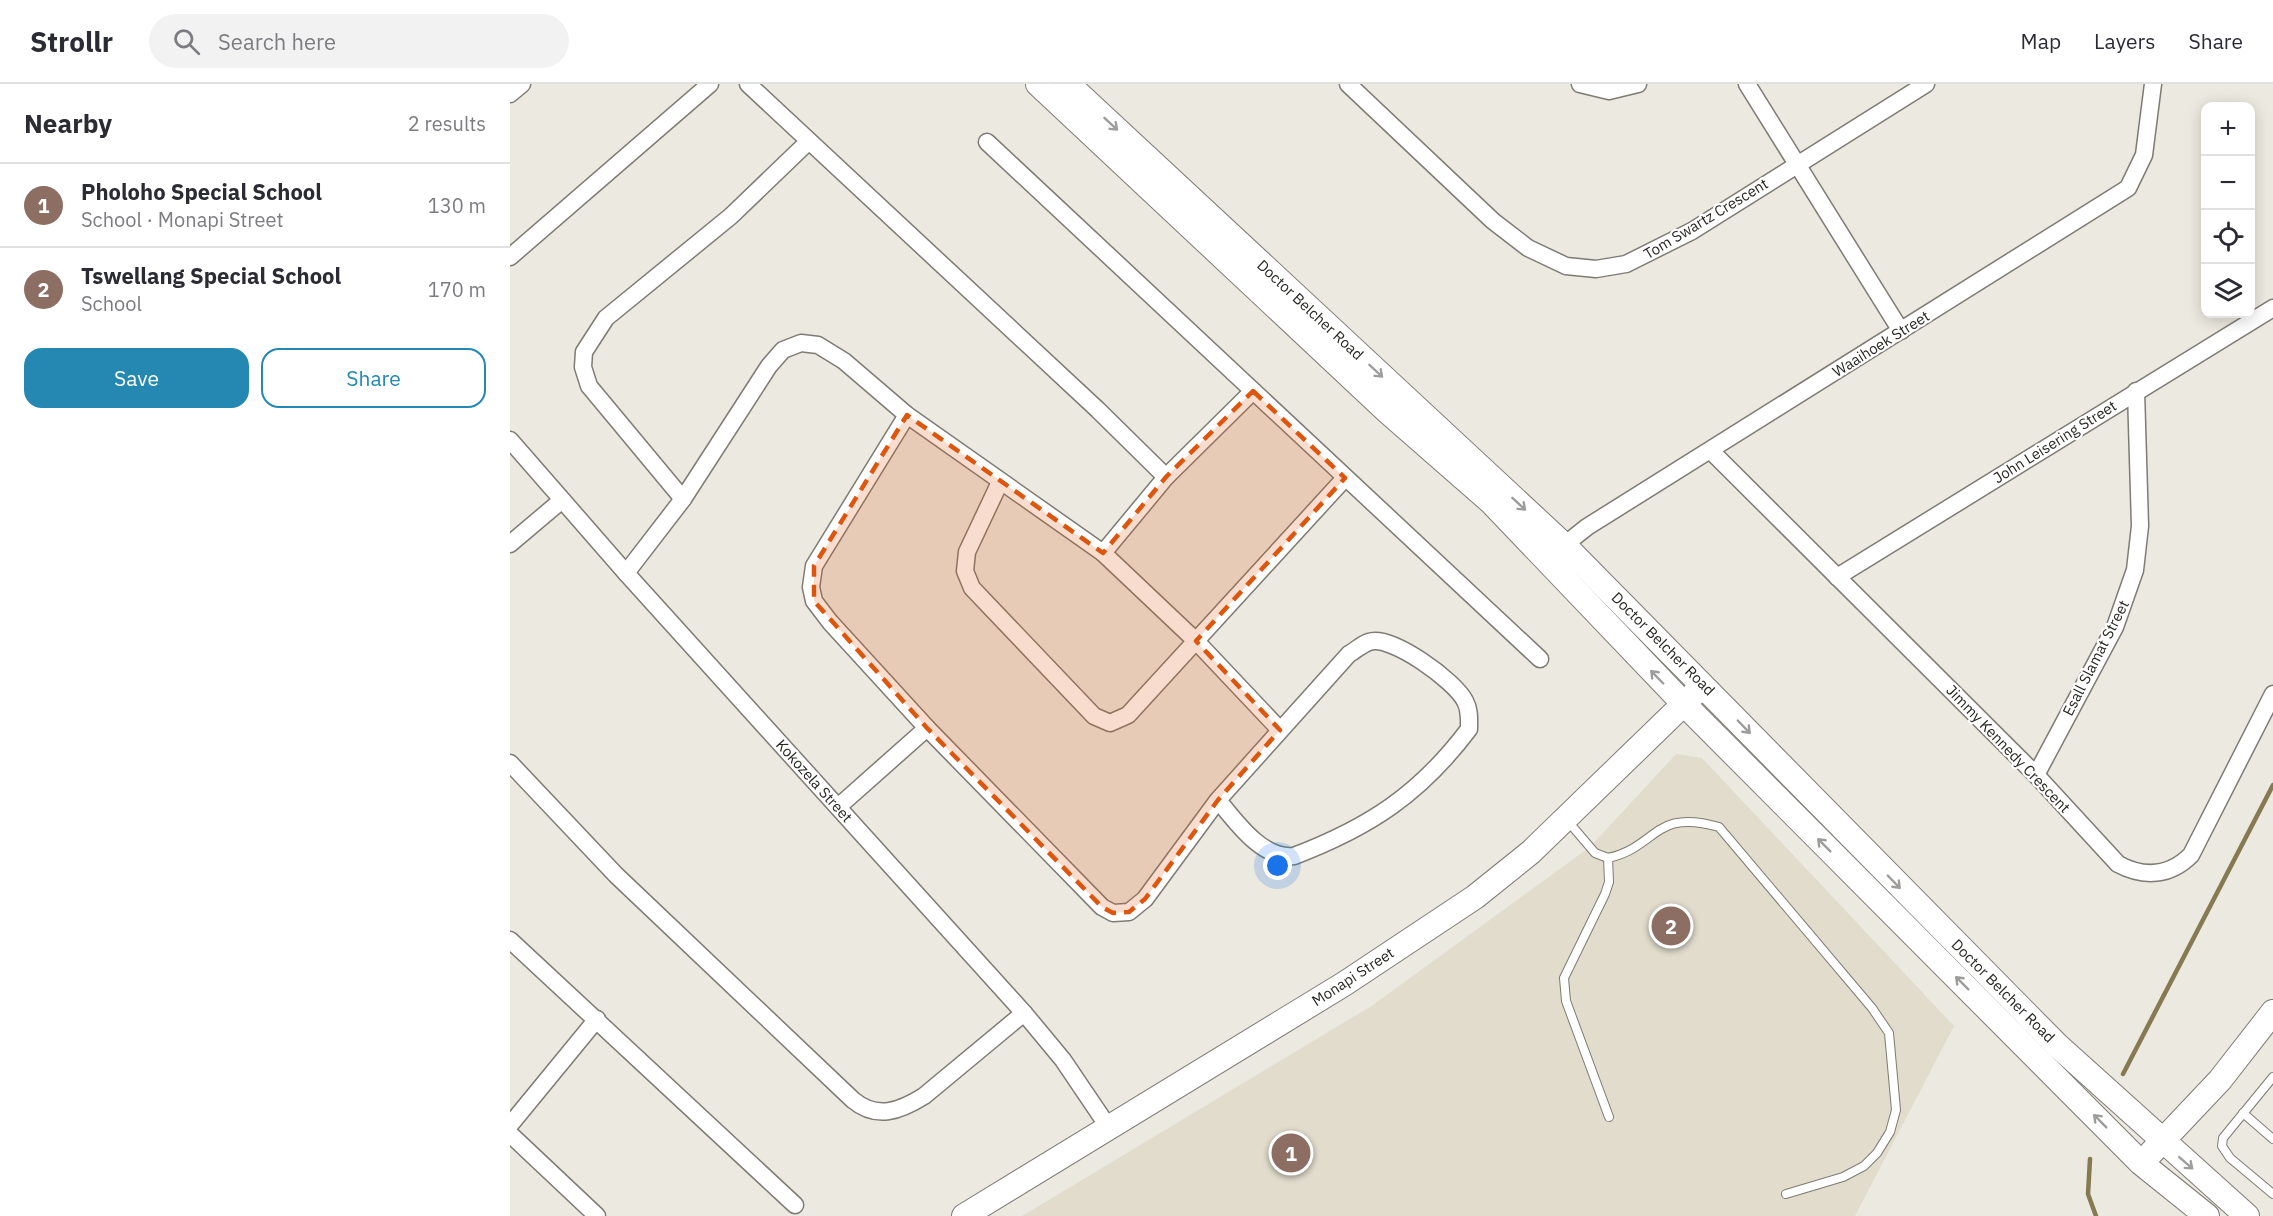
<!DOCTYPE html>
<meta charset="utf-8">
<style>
:root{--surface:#fff;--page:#f2f2f3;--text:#2b2b33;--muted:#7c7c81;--line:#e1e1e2;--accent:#2488b2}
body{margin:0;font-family:"IBM Plex Sans",sans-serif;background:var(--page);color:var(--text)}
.controls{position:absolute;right:18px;top:18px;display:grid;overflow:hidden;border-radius:12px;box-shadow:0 3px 15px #0003}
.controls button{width:54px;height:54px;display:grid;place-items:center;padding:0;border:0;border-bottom:2px solid var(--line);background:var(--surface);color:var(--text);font:30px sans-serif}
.you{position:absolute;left:768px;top:782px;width:21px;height:21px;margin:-15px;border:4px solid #fff;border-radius:50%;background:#1a73e8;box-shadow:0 0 0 9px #1a73e833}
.badge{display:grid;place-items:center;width:39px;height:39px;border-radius:50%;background:var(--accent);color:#fff;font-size:20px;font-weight:700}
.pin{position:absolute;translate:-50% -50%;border:3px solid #fff;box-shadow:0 2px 6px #0006}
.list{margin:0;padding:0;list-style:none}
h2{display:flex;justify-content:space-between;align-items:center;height:78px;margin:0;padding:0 24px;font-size:26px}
h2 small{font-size:20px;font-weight:400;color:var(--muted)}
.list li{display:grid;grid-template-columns:39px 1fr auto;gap:18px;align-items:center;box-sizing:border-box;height:84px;padding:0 24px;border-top:2px solid var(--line)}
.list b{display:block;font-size:22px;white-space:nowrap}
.list p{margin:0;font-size:20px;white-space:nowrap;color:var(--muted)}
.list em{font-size:20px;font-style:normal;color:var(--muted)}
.actions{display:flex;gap:12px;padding:18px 24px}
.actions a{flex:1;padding:14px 0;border:2px solid var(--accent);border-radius:18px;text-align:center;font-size:21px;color:var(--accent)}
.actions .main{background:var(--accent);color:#fff}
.icon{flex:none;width:33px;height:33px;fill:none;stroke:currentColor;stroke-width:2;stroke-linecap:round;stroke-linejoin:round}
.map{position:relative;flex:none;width:1763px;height:1132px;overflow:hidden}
header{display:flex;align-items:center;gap:36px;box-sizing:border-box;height:84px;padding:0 30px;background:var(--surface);border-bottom:2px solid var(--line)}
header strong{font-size:28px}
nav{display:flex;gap:33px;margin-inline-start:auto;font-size:21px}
.search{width:420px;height:54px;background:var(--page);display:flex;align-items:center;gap:15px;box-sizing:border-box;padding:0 21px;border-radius:33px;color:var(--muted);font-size:22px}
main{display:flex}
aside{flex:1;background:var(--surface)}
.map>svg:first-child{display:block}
.built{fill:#e1dccc}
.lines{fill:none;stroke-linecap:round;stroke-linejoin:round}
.stream{stroke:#867a52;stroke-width:4.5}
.lane-casing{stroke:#7e7b73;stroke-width:10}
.street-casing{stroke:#7e7b73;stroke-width:19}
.secondary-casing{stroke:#7e7b73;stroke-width:26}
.lane{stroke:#fff;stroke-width:8}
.street{stroke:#fff;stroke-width:16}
.secondary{stroke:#fff;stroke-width:24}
.oneway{stroke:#9e9d9c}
.marked{fill:#de560d;fill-opacity:0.2;stroke:#de560d;stroke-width:4.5;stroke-dasharray:12 8;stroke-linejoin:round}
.labels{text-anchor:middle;stroke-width:4.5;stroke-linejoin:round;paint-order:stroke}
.street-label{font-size:15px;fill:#272622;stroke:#fff}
</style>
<header>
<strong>Strollr</strong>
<div class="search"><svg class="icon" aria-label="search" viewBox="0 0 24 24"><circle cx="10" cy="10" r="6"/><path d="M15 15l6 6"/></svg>Search here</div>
<nav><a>Map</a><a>Layers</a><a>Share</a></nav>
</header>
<main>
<aside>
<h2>Nearby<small>2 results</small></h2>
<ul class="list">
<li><span class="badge" style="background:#8d6e63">1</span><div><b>Pholoho Special School</b><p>School · Monapi Street</p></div><em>130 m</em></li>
<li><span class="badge" style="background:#8d6e63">2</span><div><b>Tswellang Special School</b><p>School</p></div><em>170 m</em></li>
</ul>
<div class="actions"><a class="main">Save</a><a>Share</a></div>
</aside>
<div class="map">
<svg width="1763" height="1132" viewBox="0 0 1763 1132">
<rect width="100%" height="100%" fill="#ece9e0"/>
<path class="built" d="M1166,670l26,4 252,268 -99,190h-833l351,-211 217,-158z"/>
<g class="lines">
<g class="stream">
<path d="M1613,990l150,-289"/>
<path d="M1580,1075l-2,35 8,22"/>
</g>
<g class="lane-casing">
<g id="lane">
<path d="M1056,735l29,34 13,5c50,-11 45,-50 111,-31l153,181 17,25 7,77 -6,22 -13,21 -13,13 -21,11 -57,17"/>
<path d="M1098,774l1,24 -4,12 -41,84 2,23 43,116"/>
<path d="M1763,993l-50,61 -1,8 8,12 43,36"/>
<path d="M1733,1029l30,26"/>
</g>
</g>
<g class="street-casing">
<g id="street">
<path d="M238,0l350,326 68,67"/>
<path d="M838,0l145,137 35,27 38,18 30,3 30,-5 66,-33 234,-147"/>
<path d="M1070,0l29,7 29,-7"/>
<path d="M1237,0l154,247"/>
<path d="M0,10l12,-10"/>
<path d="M477,58l553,517"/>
<path d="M0,173l200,-173"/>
<path d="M397,331l-93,151 -3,21 3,14 16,21 97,106 175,179 11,6 16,-1 16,-13 73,-99 131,-146c6,-3 13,-10 20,-12 22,-8 86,39 96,59 5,9 4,18 4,28 -49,65 -99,98 -175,127 -31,4 -58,-34 -76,-56"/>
<path d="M0,356l116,133 398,440 39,47 46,68"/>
<path d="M1201,367l325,324 82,89c26,14 52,12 73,-9l82,-161"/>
<path d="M490,398l-33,70 -2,19 7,17 122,128 16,7 18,-8 217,-237"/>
<path d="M173,415l-94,-113 -6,-19 1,-15 22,-34 125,-102 78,-75"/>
<path d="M0,460l52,-44"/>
<path d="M1047,467l30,-24 541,-339 16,-33 9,-71"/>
<path d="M593,469l63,-76 87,-86"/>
<path d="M116,489l57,-74 86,-133 14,-16 18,-7 17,2 26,16 63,54 196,138 93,88 84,89"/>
<path d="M1327,493l436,-269"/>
<path d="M0,679l106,112 237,225c24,20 47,11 71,-4l100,-83"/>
<path d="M1526,691l79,-148 20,-57 5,-44 -4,-135"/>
<path d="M328,723l89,-79"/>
<path d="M0,856l285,265"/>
<path d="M0,1041l87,-106"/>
<path d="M0,1050l87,82"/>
</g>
</g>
<g class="secondary-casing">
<g id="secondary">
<path d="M528,0l350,328 103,90 193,202 457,459 66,53"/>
<path d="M558,0l496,461 493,500 190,171"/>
<path d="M1641,1069l69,-73 53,-68"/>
<path d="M454,1132l380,-232 131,-87 56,-45 164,-159"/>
</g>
</g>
<use href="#lane" class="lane"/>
<use href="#street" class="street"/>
<use href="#secondary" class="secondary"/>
</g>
<defs><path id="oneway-shaft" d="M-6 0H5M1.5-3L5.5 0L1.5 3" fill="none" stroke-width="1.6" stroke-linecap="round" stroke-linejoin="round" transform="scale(1.5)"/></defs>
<g class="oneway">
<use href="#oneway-shaft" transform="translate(601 40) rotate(43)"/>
<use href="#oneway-shaft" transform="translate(866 287) rotate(43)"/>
<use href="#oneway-shaft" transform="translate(1009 420) rotate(43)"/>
<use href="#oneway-shaft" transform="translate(1147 593) rotate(-134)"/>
<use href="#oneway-shaft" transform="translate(1234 643) rotate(46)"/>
<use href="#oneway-shaft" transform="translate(1314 761) rotate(-135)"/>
<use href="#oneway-shaft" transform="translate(1384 798) rotate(46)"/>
<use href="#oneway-shaft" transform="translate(1452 899) rotate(-135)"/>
<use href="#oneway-shaft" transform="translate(1590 1037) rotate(-135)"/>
<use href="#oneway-shaft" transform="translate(1676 1079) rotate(41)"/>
</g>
<path class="marked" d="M743,307l92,87 -149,163 84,89 -62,70 -73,99 -16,13 -16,1 -11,-6 -175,-179 -113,-127v-35l93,-151 196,138 63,-76z"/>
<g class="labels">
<g class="street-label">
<text transform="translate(1196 135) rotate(-31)" y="5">Tom Swartz Crescent</text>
<text transform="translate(800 226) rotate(43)" y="5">Doctor Belcher Road</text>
<text transform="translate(1371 260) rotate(-32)" y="5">Waaihoek Street</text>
<text transform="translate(1545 358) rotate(-32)" y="5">John Leisering Street</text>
<text transform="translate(1153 560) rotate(45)" y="5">Doctor Belcher Road</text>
<text transform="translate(1586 574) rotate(-63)" y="5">Esall Slamat Street</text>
<text transform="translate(1498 665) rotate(46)" y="5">Jimmy Kennedy Crescent</text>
<text transform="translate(304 697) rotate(48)" y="5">Kokozela Street</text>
<text transform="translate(843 893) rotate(-33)" y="5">Monapi Street</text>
<text transform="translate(1493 907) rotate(45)" y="5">Doctor Belcher Road</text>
</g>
</g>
</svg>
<div class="controls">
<button>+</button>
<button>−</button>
<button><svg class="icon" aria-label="locate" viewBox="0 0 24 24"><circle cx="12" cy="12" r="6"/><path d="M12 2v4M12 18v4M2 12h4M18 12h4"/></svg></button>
<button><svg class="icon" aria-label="layers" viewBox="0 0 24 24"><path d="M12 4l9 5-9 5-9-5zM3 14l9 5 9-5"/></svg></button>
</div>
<div class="you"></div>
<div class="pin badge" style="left:781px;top:1069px;background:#8d6e63">1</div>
<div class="pin badge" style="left:1161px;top:842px;background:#8d6e63">2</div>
</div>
</main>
